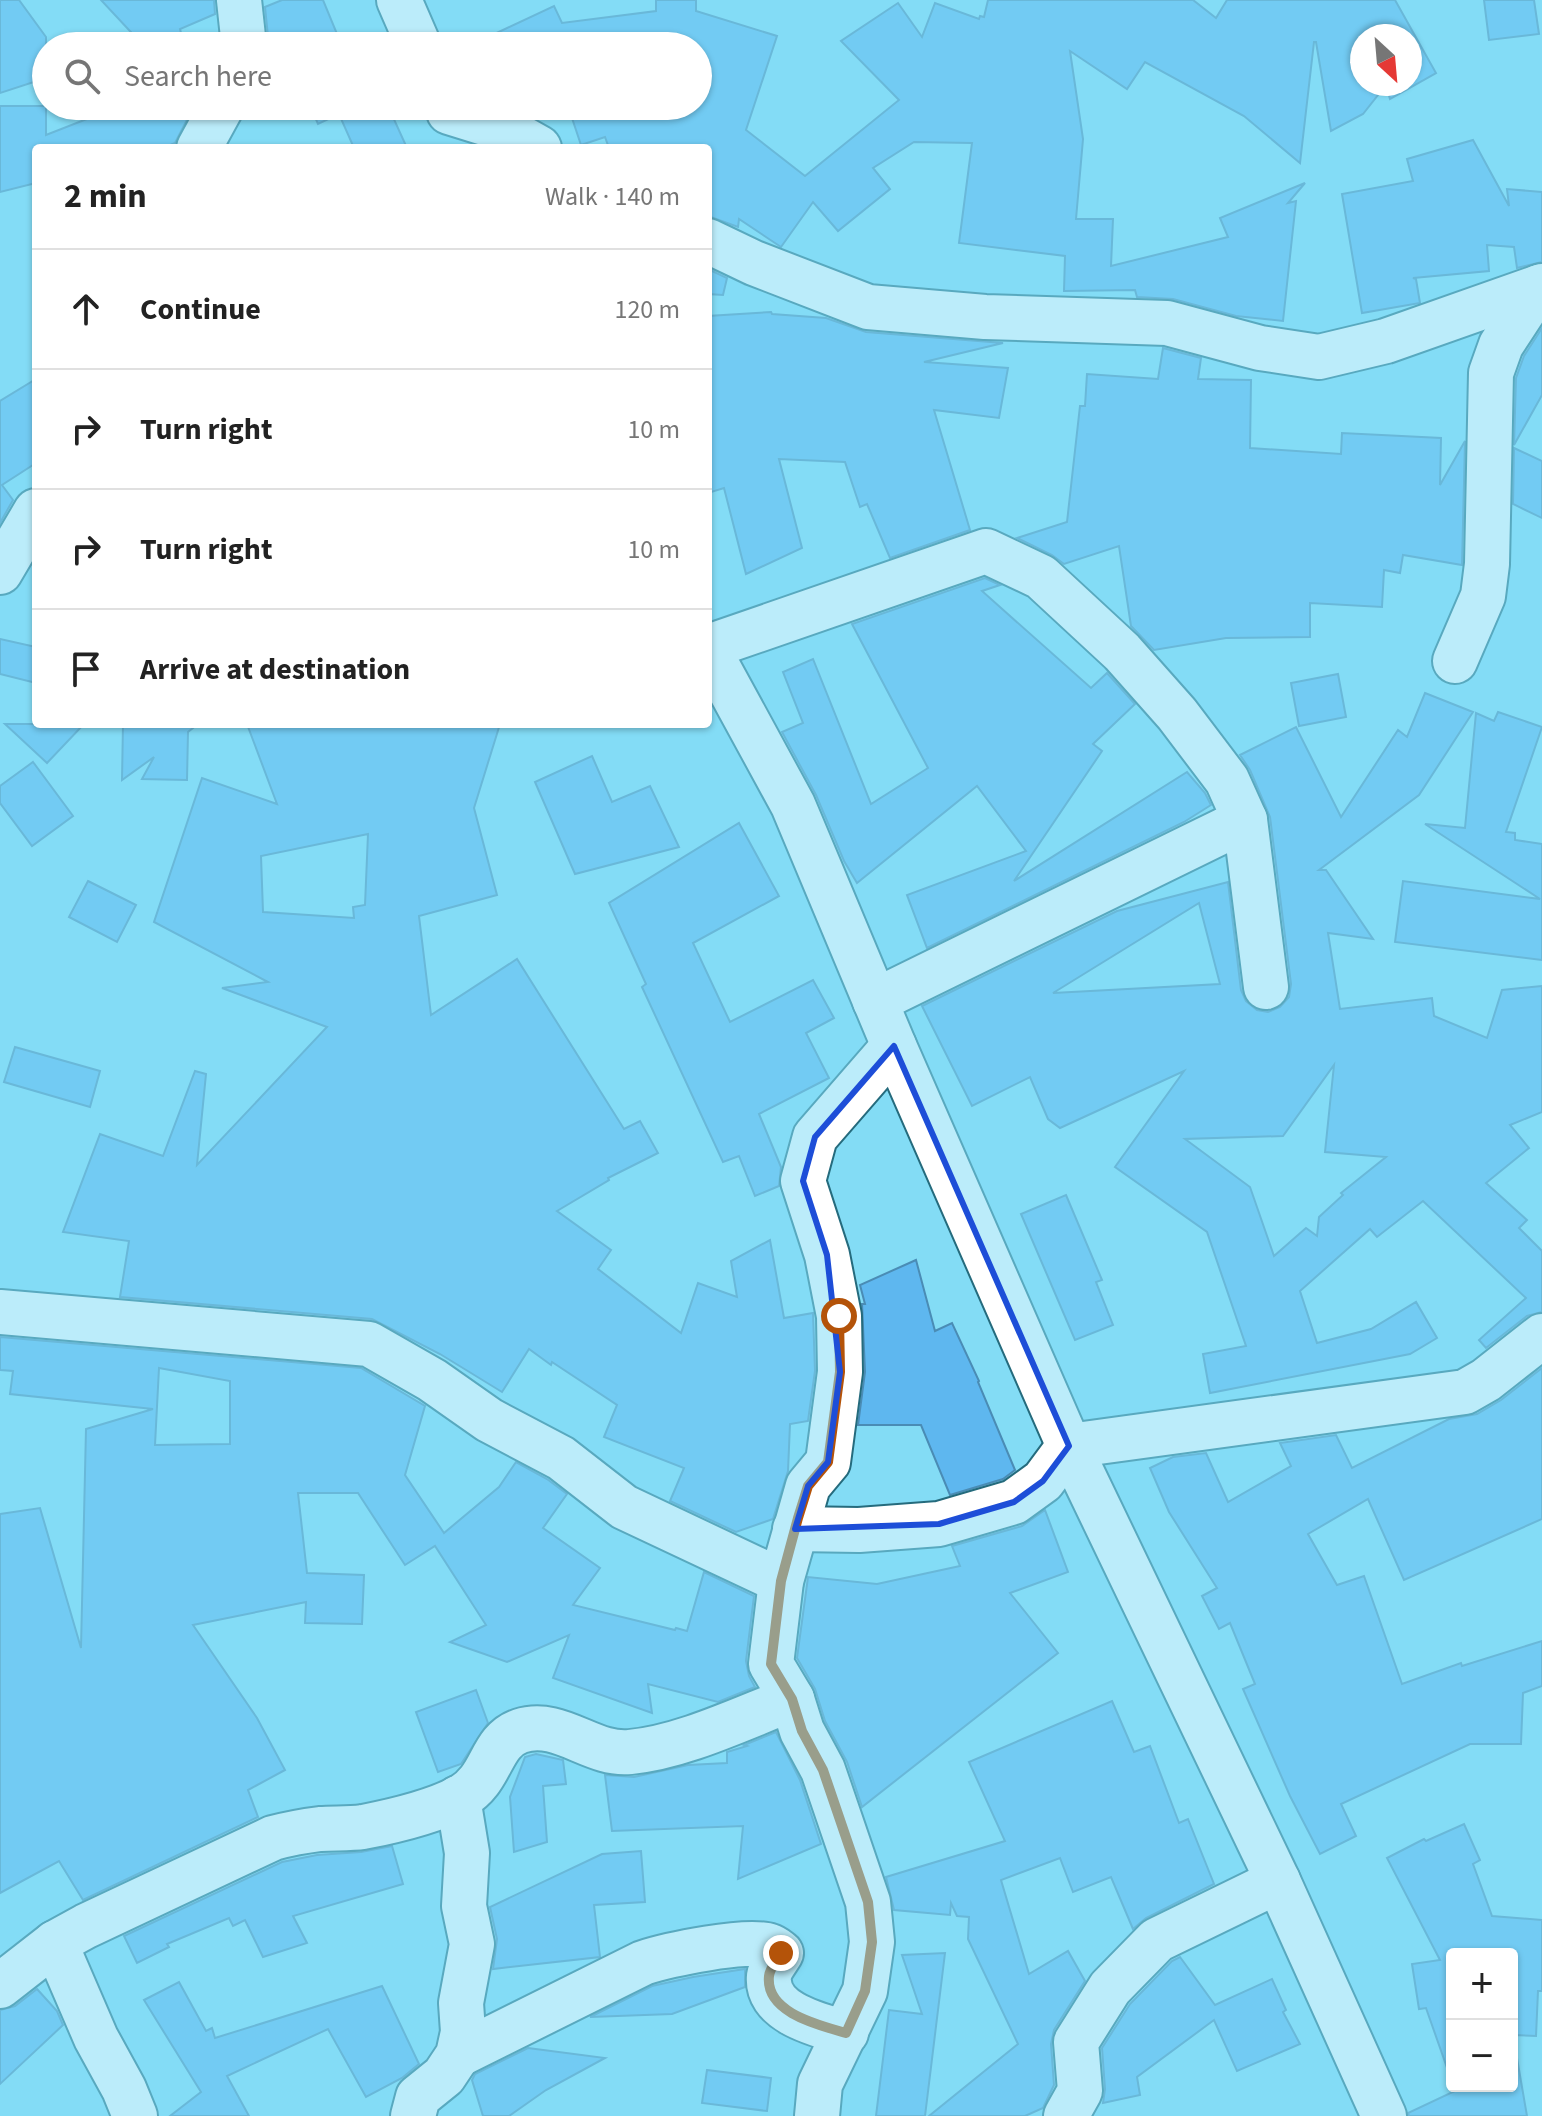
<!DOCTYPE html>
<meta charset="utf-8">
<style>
:root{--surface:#fff;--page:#f6f6f6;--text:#222;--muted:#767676;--line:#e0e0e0}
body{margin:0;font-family:"Source Sans 3",sans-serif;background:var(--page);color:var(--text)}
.controls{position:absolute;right:24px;bottom:24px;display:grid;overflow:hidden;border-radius:8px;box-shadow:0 2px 6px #0004}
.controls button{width:72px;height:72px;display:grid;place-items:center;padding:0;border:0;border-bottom:2px solid var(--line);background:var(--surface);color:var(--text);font:40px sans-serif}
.compass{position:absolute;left:1350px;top:24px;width:72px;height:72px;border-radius:50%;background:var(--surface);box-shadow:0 2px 6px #0004;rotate:154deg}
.stop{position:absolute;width:24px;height:24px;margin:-18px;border:6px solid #b45309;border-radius:50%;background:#fff}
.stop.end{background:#b45309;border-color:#fff;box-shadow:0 2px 8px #0008}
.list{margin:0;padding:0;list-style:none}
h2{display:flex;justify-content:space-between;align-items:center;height:104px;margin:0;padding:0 32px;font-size:34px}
h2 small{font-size:26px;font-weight:400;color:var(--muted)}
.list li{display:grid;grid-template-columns:52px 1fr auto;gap:24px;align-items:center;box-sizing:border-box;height:120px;padding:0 32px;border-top:2px solid var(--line)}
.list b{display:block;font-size:30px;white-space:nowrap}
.list em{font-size:26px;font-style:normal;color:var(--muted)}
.icon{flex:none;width:44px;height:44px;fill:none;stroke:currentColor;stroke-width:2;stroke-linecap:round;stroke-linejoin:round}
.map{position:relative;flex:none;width:1542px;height:2116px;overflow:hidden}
.search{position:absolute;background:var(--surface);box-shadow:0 2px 6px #0004;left:32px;top:32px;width:680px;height:88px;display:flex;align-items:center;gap:20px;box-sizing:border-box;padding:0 28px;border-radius:44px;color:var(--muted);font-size:30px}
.panel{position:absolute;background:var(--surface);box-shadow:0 2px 6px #0004;left:32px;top:144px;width:680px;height:584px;border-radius:8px}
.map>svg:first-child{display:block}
.building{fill:#5eb7ef;stroke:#4a8cb5;stroke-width:2;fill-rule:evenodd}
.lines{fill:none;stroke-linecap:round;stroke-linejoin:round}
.minor-casing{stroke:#256b7d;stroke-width:48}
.minor{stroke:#fff;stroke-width:44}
.route{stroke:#b45309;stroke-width:10}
.marked{fill:none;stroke:#1d4ed8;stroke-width:6;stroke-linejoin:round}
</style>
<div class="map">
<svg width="1542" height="2116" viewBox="0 0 1542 2116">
<rect width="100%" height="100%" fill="#83dcf5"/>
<g class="building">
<path d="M0,0h19l27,37v41l-46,15z"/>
<path d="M101,0h113l1,14 -35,15 1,4 -38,12z"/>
<path d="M282,0h41l19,46h-73l-4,-39z"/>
<path d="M656,0h40v11l81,25 -31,94 59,46 94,-76 -58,-59 57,-38 24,34 13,-34 44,16 1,-3 4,1 4,-17h205l23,18 11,-18h168l41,73 -46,26 -4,-14 -23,29 -32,17 -15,-89h-2l-14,121 -56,-47 -99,-54 -18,27 -57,-38 13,88 -7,80h37l-2,47 117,-29 -8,-19 85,-35 -17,20 8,-2 -13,120 -47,-5 -63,-17 -36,-2 -2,-7 -71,1 1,-35 -106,-13 13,-100 -58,-1 -41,26 17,21 -52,42 -25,-29 -32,45 -42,-28 -1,8 -30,-11v-68h-99l-4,-11 -24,8 -13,-39h130v-60h-206l-4,-9 66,-31 8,17 94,-12zM1362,36h48v48h-48z"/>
<path d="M1484,0h50l5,34 -50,6z"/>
<path d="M0,106h46v29l74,-29h74l-19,37 -12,5h-127v35l-36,9z"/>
<path d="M310,106h78l19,42h-53l-15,-34 -21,10z"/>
<path d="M1473,140l36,66 -2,-17 35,3v70l-25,6 -3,-21 -27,-2 2,26 -76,7 3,1 4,24 -58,10 -20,-119 71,-13 -6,-22z"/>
<path d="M708,269l19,9 -4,17 -15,-1z"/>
<path d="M771,312l1,2 54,4 40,14 137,11 -79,19 84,6 -9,50 -65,-8 36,120 -80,28 -23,-54 -7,3 -15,-45 -66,-3 23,89 -56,26 -22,-86 -16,5v-177z"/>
<path d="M1542,328v67l-28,50 2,-67 8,-22z"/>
<path d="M1163,348l38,10 -3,21 53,1 -1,68 91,6 1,-21 99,5 -1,47 25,-44 -3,124 -59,-10 -3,18 -16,-3 -2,37 -72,-4v34l-84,1 -72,12 -23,-24 -12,-80 -55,18 -12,-9 -35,-17 50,-16 13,-116h5l2,-32 71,5z"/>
<path d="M36,379v84l-34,22 11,15 -13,23v-122z"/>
<path d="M1514,448l28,13v57l-29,-14z"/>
<path d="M985,578l15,7 -18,6 109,97 16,-15 28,31 -42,40 9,7 -88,130 173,-109 18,21 6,12 -27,17 -257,126 -20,-53 119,-44 -49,-65 -120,97 -13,-22 -28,-66 -34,-63 21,-9 -20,-51 30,-13 58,145 57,-36 -76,-144z"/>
<path d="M0,639l36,8v36l-36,-9z"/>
<path d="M1338,674l8,43 -47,9 -8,-43z"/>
<path d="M1425,693l48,19 -54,83 -100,75h7l47,69 -45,-6 12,76 92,-11 2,18 53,22 15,-48 40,-4v126l-32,13 19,23 -43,35 41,37 -8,8 23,23v61l-15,4 -41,32 -7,-8 47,-42 -103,-97 -46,36 -7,-8 -70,62 17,52 54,-14 45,-27 21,36 -27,16 -200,39 -7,-39 43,-8 -39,-114 -92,-65 69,-96 -124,57 -12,-9 -18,-42 -58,29 -50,-100 195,-95 111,-29 13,108 5,11 11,9 11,2 12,-5 9,-10 2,-13 -21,-167 -20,-47 -10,-15 56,-28 45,90 57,-87 9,7zM1199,903l21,81 -167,9zM1334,1065l-9,87 61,5 -45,36 2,2 -24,22 -2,19 -11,-8 -32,28 -24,-69 -65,-48 98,-3z"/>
<path d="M1498,712l44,15 -36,105 9,1v7l27,4v116l-147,-18 8,-61 137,18 -115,-75 40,4 11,-115 18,8z"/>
<path d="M5,724h79l-37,39z"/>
<path d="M123,724h75l-10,8 -1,48 -45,-1 12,-22 -32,23z"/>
<path d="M247,724h253l-26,84 23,87 -78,21 12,99 86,-56 107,170 16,-8 18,32 -50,25 1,2 -52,31 54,39 -13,19 83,64 17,-50 39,14 -6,-36 39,-21 14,78 29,-5 2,58 -7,50 -18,3 -2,47 -15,48 -37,13 -66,-31 14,-33 -80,-31 13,-32 -65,-43 -1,3 -22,-16 -27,43 -62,-38 -68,-35 -252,-22 9,-56 -66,-9 37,-98 63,22 32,-85 11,3 -9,91 130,-138 -105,-39 46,-6 -114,-60 48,-144 75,26zM368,834l-3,71 -12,2 1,11 -91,-6 -2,-56z"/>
<path d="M592,756l20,46 38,-16 29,61 -104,27 -40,-92z"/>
<path d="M33,762l40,54 -41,30 -32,-43v-17z"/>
<path d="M739,823l40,73 -86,47 37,79 83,-42 21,38 -28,15 23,45 -70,36 22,53 -2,19 -24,10 -16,-40 -16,6 -81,-175 4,-3 -37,-81z"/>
<path d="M88,881l48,24 -19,37 -48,-25z"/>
<path d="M15,1047l85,24 -10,36 -86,-25z"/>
<path d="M1066,1195l36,85 -6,2 17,43 -38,15 -54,-126z"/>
<path d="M916,1260l19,71 17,-8 27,58 -1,1 37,88 -12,9 -53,16 -29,-70h-63l7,-53 -3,-68h3l-5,-19z"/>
<path d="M0,1337l361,31 64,38 -20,69 39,58 55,-46 17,-25 31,17 20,15 -24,34 57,40 -27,37 102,25 1,-2 11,3 17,-59 50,24 -8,65 3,15 6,11 -37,15 -70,-18 4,29 -99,-35 16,-43 -62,27 -57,-20 36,-17 -51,-79 -30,19 -47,-72h-60l9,80 57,2 -2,49 -57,-1 1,-21 -113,23 64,93 28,52 -37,20 10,27 -175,83 -24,-39 -59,32v-379l40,-6 41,140 5,-219 67,-20 -143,-15 3,-23 -13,-1zM159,1368l71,13v63l-75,1z"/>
<path d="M1542,1368v151l-138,61 -36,-81 -60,35 29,51 27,-9 38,108 59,-21 1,3 80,-25v45l-19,7 -2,51h-51l-129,60 15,32 -36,18 -30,-58 -47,-107 12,-5 -25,-61 -11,6 -17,-33 15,-8 -48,-76 -19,-44 23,-11 33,-4 22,49 63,-36 -11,-23 56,-8 16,33 97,-49 28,-5 24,-14z"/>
<path d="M1045,1510l23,62 -58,21 48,60 -196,154 -15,-45 -22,-41 -10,-32 -18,-31 11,-81 69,7 83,-18 -8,-20 70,-20z"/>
<path d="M476,1690l12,33 -27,41 -23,8 -22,-60z"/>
<path d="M1112,1701l22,51 16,-6 29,77 9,-4 26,65 -68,34 -13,11 -22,-52 -38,15 -13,-34 -59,22 28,94 39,-23 17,30 -31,49 -3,14 3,41 -11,23 -18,8h-96l89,-72 -50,-105 1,-22 -12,-1 -6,-13 -1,12 -56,-5 -8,-33 119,-36 -36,-79z"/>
<path d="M776,1732l24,48 21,64 -83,35 5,-53 -131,5 -7,-56 29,2 54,-12 39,-2v-11l20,-6 -3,-1z"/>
<path d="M536,1754l27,6 3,24 -23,2 4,56 -33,10 -4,-55 15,-40z"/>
<path d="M1464,1824l16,36 -7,4 19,52 50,4v71h-4l-2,45 -23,-1 14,81h-118l-1,-3 47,-22 -1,-5h58v-132h-60v128l-26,-74 -7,1 -7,-45 28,-4 -53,-102 37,-19 2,2z"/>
<path d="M392,1846l11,38 -110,32 14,27 -44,14 -18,-37 -12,6 -4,-8 -62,26 2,3 -32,16 -13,-27 158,-74 35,-7 44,-3z"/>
<path d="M641,1851l4,51 -51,3 6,52 -107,12 4,-30 -7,-32 112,-53z"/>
<path d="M945,1953l-20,163h-49l13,-106 33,4 -20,-59z"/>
<path d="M1180,1957l35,48 57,-26 14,31 -3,2 17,32 -63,27 -23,-51 -77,57 3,18 -37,8 2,-14 -3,-41 28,-44 42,-43z"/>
<path d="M745,1969v18l-73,27 -82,3 62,-31 41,-9z"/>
<path d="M179,1982l27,49 6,-3 3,10 167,-52 37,78 -17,14 -36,19 -38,-68 -101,47 22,40h-79l31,-24 -57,-92z"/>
<path d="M37,1989l20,22 6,14 -63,59v-74l15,-4z"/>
<path d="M528,2048l77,10 -59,32 -37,26h-26l-11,-36 3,-6z"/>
<path d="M707,2070l64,8 -4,33 -65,-8z"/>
</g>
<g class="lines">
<g class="minor-casing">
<g id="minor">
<path d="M239,0l5,46"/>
<path d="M399,0l20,46"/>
<path d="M449,112l58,18 32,18"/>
<path d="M199,148l23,-42"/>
<path d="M708,241l46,22 114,44 117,10 182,6 93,25 59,9 67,-16 156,-55"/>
<path d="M0,572l36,-61"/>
<path d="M708,647l278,-96 55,26 81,75 55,62 50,66 18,40 21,167"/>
<path d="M708,649l85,156 101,241 175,400 209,435 106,235"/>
<path d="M1455,661l28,-65 4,-32 4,-191 10,-28 38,-58"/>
<path d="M875,1001l370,-181"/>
<path d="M0,1312l369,32 63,36 57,40 72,38 63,49 157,74"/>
<path d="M795,1529l64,1 80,-6 75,-22 29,-21 26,-35 396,-54 21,-12 56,-44"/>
<path d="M55,1943l41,95 28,51 11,27"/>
<path d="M0,1986l55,-43 31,-17 187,-88c15,-4 31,-7 47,-9 14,-1 29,0 43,-2 31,-6 70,-15 98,-30 33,-19 28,-55 59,-66 40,-13 71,25 110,21 53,-5 112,-34 162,-53"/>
<path d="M458,2055l185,-92c24,-8 105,-25 127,-17 4,1 7,4 11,7 -4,7 -11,15 -12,23 -4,37 50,49 77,57"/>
<path d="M413,2116l5,-19 26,-21 14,-21 5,-23 -2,-29 11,-59 -8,-38 3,-53 -9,-55"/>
<path d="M817,2116l3,-32 45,-93 7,-49 -4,-40 -45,-132 -21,-39 -10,-32 -21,-35 10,-83 27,-95 20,-24 12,-90 -1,-56 -12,-61 -24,-74 12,-44 79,-91"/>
<path d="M1066,2116l14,-25 -4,-49 34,-54 47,-48 121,-59"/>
</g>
</g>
<use href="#minor" class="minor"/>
</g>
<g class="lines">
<path class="route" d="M781,1953c-4,7 -11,15 -12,23 -4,37 50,49 77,57l19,-42 7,-49 -4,-40 -45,-132 -21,-39 -10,-32 -21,-35 10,-83 17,-63 10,-32 20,-24 12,-90 -1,-56"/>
</g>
<path d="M0 0H1542V2116H0ZM894,1046l175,400 -26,35 -29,21 -75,22 -144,5 13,-43 20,-24 12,-90 -13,-117 -24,-74 12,-44z" fill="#83dcf5" fill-opacity=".55" fill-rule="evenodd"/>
<path class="marked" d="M894,1046l175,400 -26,35 -29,21 -75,22 -144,5 13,-43 20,-24 12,-90 -13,-117 -24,-74 12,-44z"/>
</svg>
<div class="controls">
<button>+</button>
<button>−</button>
</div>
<svg class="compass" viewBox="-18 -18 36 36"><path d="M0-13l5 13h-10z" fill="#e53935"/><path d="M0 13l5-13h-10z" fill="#767676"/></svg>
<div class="stop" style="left:839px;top:1316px"></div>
<div class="stop end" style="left:781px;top:1953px"></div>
<div class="search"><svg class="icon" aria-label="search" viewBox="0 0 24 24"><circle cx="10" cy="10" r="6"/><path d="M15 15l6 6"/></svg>Search here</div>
<section class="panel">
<h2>2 min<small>Walk · 140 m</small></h2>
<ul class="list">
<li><svg class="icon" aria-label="ahead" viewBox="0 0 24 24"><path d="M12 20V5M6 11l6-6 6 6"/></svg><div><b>Continue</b></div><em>120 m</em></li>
<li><svg class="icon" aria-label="right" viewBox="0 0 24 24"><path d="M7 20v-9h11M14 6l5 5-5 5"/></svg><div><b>Turn right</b></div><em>10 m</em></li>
<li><svg class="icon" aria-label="right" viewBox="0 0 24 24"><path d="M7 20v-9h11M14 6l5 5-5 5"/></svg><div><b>Turn right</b></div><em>10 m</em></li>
<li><svg class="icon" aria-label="arrive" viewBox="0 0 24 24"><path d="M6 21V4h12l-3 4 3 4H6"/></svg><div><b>Arrive at destination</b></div></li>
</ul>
</section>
</div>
